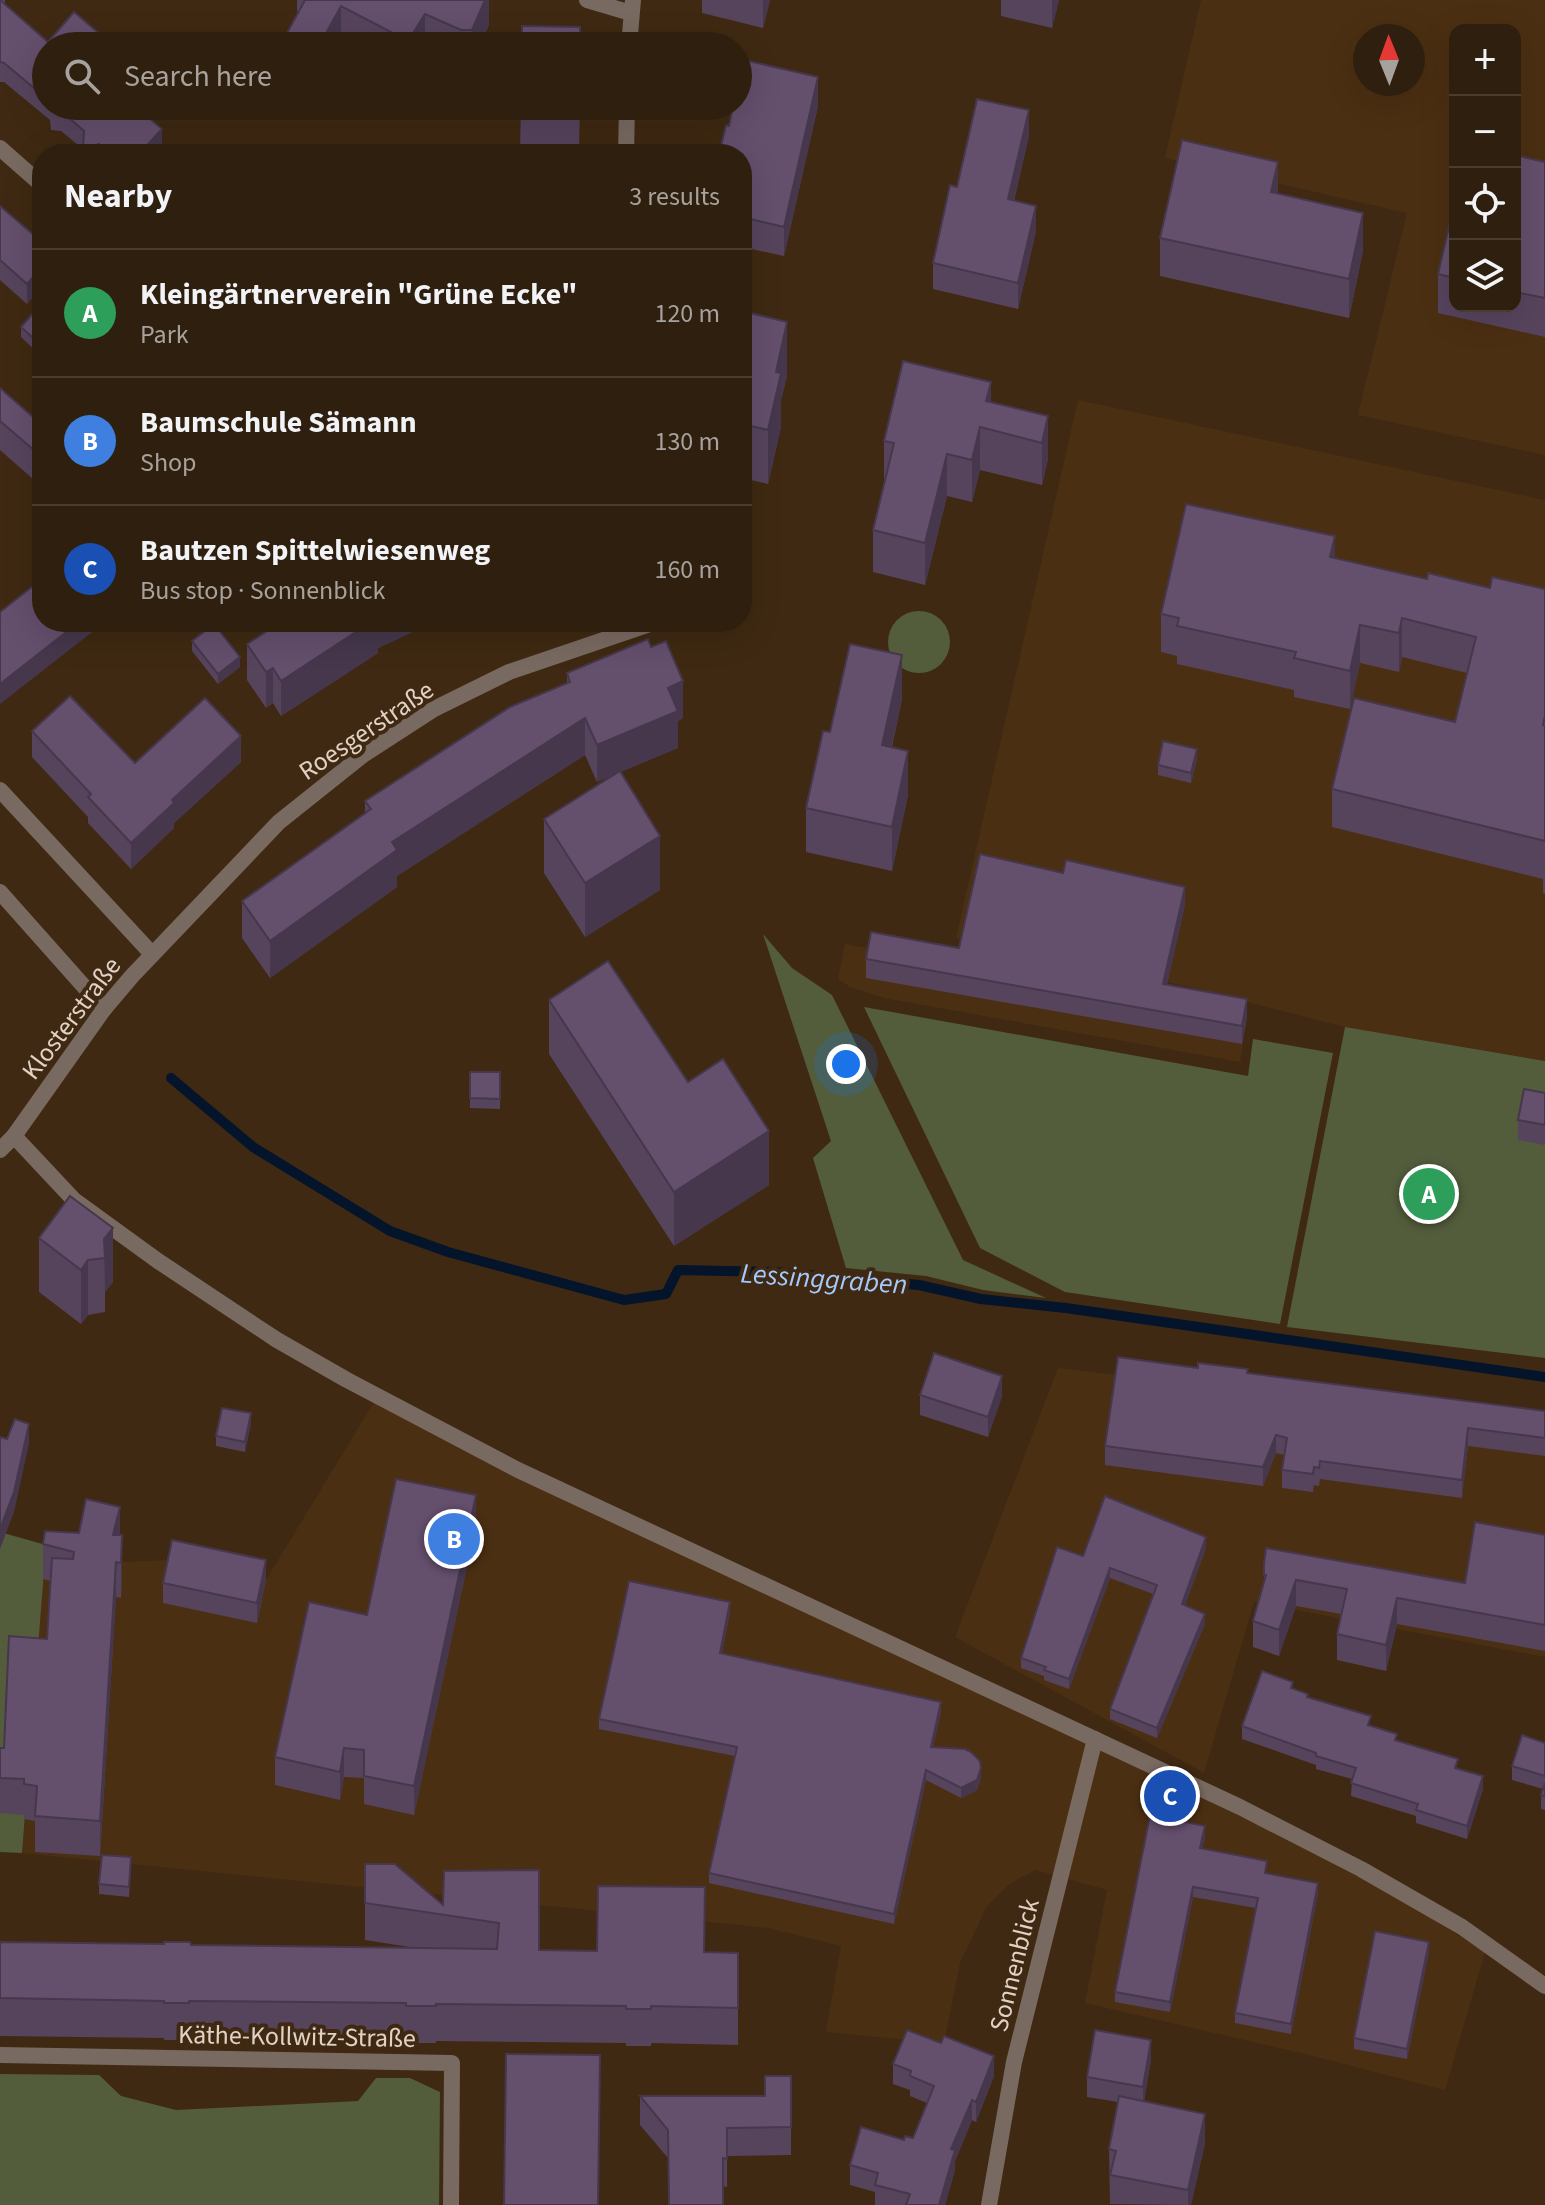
<!DOCTYPE html>
<meta charset="utf-8">
<style>
:root{--surface:#2f1f0e;--page:#372717;--text:#f1f3f6;--muted:#a7a29e;--line:#4a3d2e;--accent:#bca0f2}
body{margin:0;font-family:"Source Sans 3",sans-serif;background:var(--page);color:var(--text)}
.controls{position:absolute;right:24px;top:24px;display:grid;overflow:hidden;border-radius:16px;box-shadow:0 8px 32px #0002}
.controls button{width:72px;height:72px;display:grid;place-items:center;padding:0;border:0;border-bottom:2px solid var(--line);background:var(--surface);color:var(--text);font:40px sans-serif}
.compass{position:absolute;left:1353px;top:24px;width:72px;height:72px;border-radius:50%;background:var(--surface);box-shadow:0 8px 32px #0002;rotate:359deg}
.you{position:absolute;left:846px;top:1064px;width:28px;height:28px;margin:-20px;border:6px solid #fff;border-radius:50%;background:#1a73e8;box-shadow:0 0 0 12px #1a73e833}
.badge{display:grid;place-items:center;width:52px;height:52px;border-radius:50%;background:var(--accent);color:#fff;font-size:26px;font-weight:700}
.pin{position:absolute;translate:-50% -50%;border:4px solid #fff;box-shadow:0 2px 8px #0006}
.list{margin:0;padding:0;list-style:none}
h2{display:flex;justify-content:space-between;align-items:center;height:104px;margin:0;padding:0 32px;font-size:34px}
h2 small{font-size:26px;font-weight:400;color:var(--muted)}
.list li{display:grid;grid-template-columns:52px 1fr auto;gap:24px;align-items:center;box-sizing:border-box;height:128px;padding:0 32px;border-top:2px solid var(--line)}
.list b{display:block;font-size:30px;white-space:nowrap}
.list p{margin:0;font-size:26px;white-space:nowrap;color:var(--muted)}
.list em{font-size:26px;font-style:normal;color:var(--muted)}
.icon{flex:none;width:44px;height:44px;fill:none;stroke:currentColor;stroke-width:2;stroke-linecap:round;stroke-linejoin:round}
.map{position:relative;flex:none;width:1545px;height:2205px;overflow:hidden}
.search{position:absolute;background:var(--surface);box-shadow:0 8px 32px #0002;left:32px;top:32px;width:720px;height:88px;display:flex;align-items:center;gap:20px;box-sizing:border-box;padding:0 28px;border-radius:44px;color:var(--muted);font-size:30px}
.panel{position:absolute;background:var(--surface);box-shadow:0 8px 32px #0002;left:32px;top:144px;width:720px;height:488px;border-radius:32px}
.map>svg:first-child{display:block}
.built{fill:#4b2f12;fill-rule:evenodd}
.green{fill:#535d3c}
.lines{fill:none;stroke-linecap:round;stroke-linejoin:round}
.stream{stroke:#03142b;stroke-width:10}
.street{stroke:#796a61;stroke-width:16}
.wall{fill:#56445d}
.shaded-wall{fill:#46374c}
.building{fill:#644f6c;stroke:#46374c;stroke-width:2}
.labels{text-anchor:middle;stroke-width:8;stroke-linejoin:round;paint-order:stroke}
.street-label{font-size:26px;fill:#e1d2c5;stroke:#3f2912}
.water-label{font-size:28px;font-style:italic;fill:#a4cafd;stroke:#3f2912}
</style>
<div class="map">
<svg width="1545" height="2205" viewBox="0 0 1545 2205">
<rect width="100%" height="100%" fill="#3f2912"/>
<g class="built">
<path d="M1201,0h344v455l-187,-40 49,-202 -242,-55zM1455,30h60v276h-60zM1365,36h48v48h-48z"/>
<path d="M1078,400l467,100v561l-200,-34 -155,-40 -234,-49z"/>
<path d="M845,944l402,73 -7,45 -356,-64 -34,-11 -12,-8z"/>
<path d="M1058,1368l487,60v229l-291,-55 -50,171 -249,-136z"/>
<path d="M374,1402l978,467 133,83 -40,138 -140,-36 -220,-51 22,-113 -71,-20 -24,12 -25,24 -27,57 -17,86 -25,-8 -92,-9 15,-86 -73,-18 -746,-75 22,-288 128,-5 94,20z"/>
</g>
<g class="green">
<circle cx="919" cy="642" r="31"/>
<path d="M763,934l29,34 40,27 131,265 83,38 -63,-8 -57,-14 -80,-8 -33,-110 18,-17z"/>
<path d="M864,1007l384,69 5,-37 80,14 -53,271 -215,-32 -85,-44z"/>
<path d="M1345,1027l200,34v297l-258,-31z"/>
<path d="M0,1532l46,13 -24,308 -22,-1z"/>
<path d="M0,2074l99,1 22,21 55,14 182,-9 18,-23h34l30,14 -1,113h-439z"/>
</g>
<g class="lines">
<path class="stream" d="M171,1078l82,69 137,84 58,21 176,48 42,-6 12,-24 96,2 145,13 62,14 85,9 479,69"/>
<g class="street">
<path d="M587,0l44,13"/>
<path d="M629,46l4,-46"/>
<path d="M0,148l42,37"/>
<path d="M626,154l1,-48"/>
<path d="M0,790l152,164"/>
<path d="M0,892l104,117"/>
<path d="M14,1136l60,64 84,61 119,79 70,40 171,90 722,337 121,62 101,58 83,59"/>
<path d="M0,1150l14,-14 90,-127 28,-33 147,-154 84,-67 71,-46 75,-37 147,-50"/>
<path d="M0,2055l452,8 -1,142"/>
<path d="M989,2205l25,-143 81,-323"/>
</g>
</g>
<g class="wall">
<path d="M0,0h5v5l43,37 52,4h-54v60h89l27,42 -5,6h-74v-5l-22,-18 -10,-1 -1,-10 -46,-38h-4z"/>
<path d="M297,0h192v25l-10,21h-123l-15,-8 -4,8h-50v-13l12,-21 -2,-1z"/>
<path d="M702,0h68l-7,28 -61,-15z"/>
<path d="M1001,0h58l-7,28 -51,-12z"/>
<path d="M521,106h59l-1,43 -59,-1z"/>
<path d="M818,106l-34,150 -42,-9v-93z"/>
<path d="M1029,136l-15,65 22,30 -18,78 -85,-20v-26l24,-76z"/>
<path d="M1515,155l30,7v175l-107,-24v-39l17,-74v106h60z"/>
<path d="M1278,193l85,58 -14,67 -189,-42v-38z"/>
<path d="M0,206l42,36v45l-15,17 -27,-24z"/>
<path d="M42,307v50l-21,-20v-10z"/>
<path d="M742,311l45,65 -6,24v27l-13,57 -26,-6z"/>
<path d="M0,388l42,37v62l-42,-37z"/>
<path d="M991,402l57,14v43l-6,26 -62,-15 -8,32 -25,-6 -22,89 -52,-13v-42l11,-46v-43z"/>
<path d="M1335,558l92,21 63,9 55,1v305l-2,-1v-14l-211,-52v-38l123,-67 12,-49 -65,-16 -3,15 -39,-9 -10,46 -56,-12v-7l-117,-26v-8l-16,-4v-38z"/>
<path d="M281,622h153l-56,26v5l-97,63 -8,-13 -7,5 -19,-28v-36z"/>
<path d="M192,641l48,26 -22,17 -26,-33z"/>
<path d="M567,673l116,45 -5,3v27l-58,24 40,118 -75,47 -41,-64v-54l69,-44 -16,7 -12,-27 -188,121v11l-127,91 -28,-40v-37l123,-88v-12l202,-118z"/>
<path d="M902,699l-10,48 16,48 -16,76 -86,-19v-44l24,-76z"/>
<path d="M32,731l103,32 106,-1 -67,61v5l-43,41 -43,-46v-6l-56,-60z"/>
<path d="M1197,759l-6,24 -33,-8v-10z"/>
<path d="M1185,905l-18,79 80,33 -5,27 -376,-66v-19l93,-11z"/>
<path d="M549,1000l139,82 81,103 -95,61 -125,-192z"/>
<path d="M470,1072h30v37l-30,-1z"/>
<path d="M1545,1093v52l-27,-5v-20z"/>
<path d="M113,1228v54l-8,10v20l-17,3 -7,9 -42,-32v-54z"/>
<path d="M1198,1368l50,5 297,38v45l-77,-10 -6,52 -142,-19 -1,7 -5,-1 -1,7 -31,-4v-18l2,-15 -8,-2 -13,33 -158,-21v-19z"/>
<path d="M920,1395l82,1 -14,41 -68,-22z"/>
<path d="M251,1423l-6,29 -29,-6v-10z"/>
<path d="M476,1524l-62,291 -50,-11v-26l-20,-1 -4,23 -65,-15v-28l92,-142z"/>
<path d="M120,1535l2,35 -1,28 -5,-1 -16,259 -65,-4v-31l-11,-2v-4l-24,-2v-65h4l43,-109 3,-58 -7,-2v-35z"/>
<path d="M1545,1535v116l-148,-27 -11,47 -49,-11v-26l4,-20 -45,-8 -17,50 -26,-9v-26l11,-38v-20l201,20z"/>
<path d="M1206,1548l-21,57 20,19 -48,114 -47,-19v-10l43,-115 -43,-16 -41,111 -25,-9v-4l-23,-8v-10l62,-102z"/>
<path d="M266,1580l-9,43 -94,-20v-20z"/>
<path d="M730,1612l-8,41 219,59 -8,35 48,31 -4,12 -16,8 -35,-18 -32,144 -185,-41v-10l26,-117 -136,-27v-10z"/>
<path d="M1293,1689l15,9 63,28 26,14 61,28 25,21 -16,50 -51,-16v-7l-65,-20 1,-17 -36,-10v-4l-74,-26v-13z"/>
<path d="M1545,1743v67l-4,-1v-14l2,-6 -31,-9v-14z"/>
<path d="M1205,1836l-3,13 116,44 -27,141 -56,-11v-10l21,-105 -63,-11 -23,115 -55,-10v-10z"/>
<path d="M365,1864l78,41 1,-34 95,79 199,3v92l-87,-2v3h-25v-3l-190,-2v2h-30v-3l-217,-2v2h-25v-2l-164,-2v-94l416,6 -51,-8z"/>
<path d="M131,1868l-2,29 -30,-3v-10z"/>
<path d="M1429,1952l-22,107 -53,-10v-11z"/>
<path d="M1151,2060l-7,41 61,42 -14,62 -81,-1 -1,-55 9,-47 -31,-5v-20z"/>
<path d="M893,2064l101,12 -18,46 -4,-2 -17,41v9l-10,35h-70v-13l-25,-7v-20l54,-25 9,-2 14,-35 -17,-7v-6l-17,-6z"/>
<path d="M791,2076v79l-64,1v31l-4,-1 -55,-28 -28,-33v-29h125z"/>
</g>
<g class="shaded-wall">
<path d="M485,0h4v25l-10,21h-7v-16z"/>
<path d="M763,0h7l-7,28z"/>
<path d="M1052,0h7l-7,28z"/>
<path d="M341,6v32l-4,8h-18z"/>
<path d="M425,14v32h-17v-5z"/>
<path d="M100,34v12h-10z"/>
<path d="M818,77v29l-34,150v-29z"/>
<path d="M1029,110v26l-21,89v-26z"/>
<path d="M162,129v19l-5,6h-18z"/>
<path d="M99,144v10h-16v-4z"/>
<path d="M1278,162v38l-7,-8z"/>
<path d="M1036,206v25l-18,78v-26z"/>
<path d="M1363,213v38l-14,67v-39z"/>
<path d="M42,267v20l-15,17v-20z"/>
<path d="M787,322v54l-6,24v27l-13,57v-54l8,-58z"/>
<path d="M991,382v42l-5,-23z"/>
<path d="M1048,416v43l-6,26v-42z"/>
<path d="M980,427v43l-8,32v-42z"/>
<path d="M947,454v42l-22,89v-42z"/>
<path d="M1335,536v39l-5,-18z"/>
<path d="M1402,618v39l-3,15v-39z"/>
<path d="M79,622h26l-105,82v-20z"/>
<path d="M371,622h63l-56,26v5l-97,63v-35z"/>
<path d="M1360,625v38l-10,46v-38z"/>
<path d="M902,655v44l-20,90v-44z"/>
<path d="M240,657v10l-22,17v-10z"/>
<path d="M273,668v35l-7,5v-36z"/>
<path d="M683,681v37l-5,3v27l-81,34v-37l71,-57z"/>
<path d="M585,718v37l-188,121v11l-127,91v-37l122,-99z"/>
<path d="M241,736v26l-67,61v5l-43,41v-26l41,-43z"/>
<path d="M1197,749v10l-6,24v-10z"/>
<path d="M908,751v44l-16,76v-44z"/>
<path d="M660,836v54l-75,47v-54z"/>
<path d="M1185,887v18l-22,97v-18z"/>
<path d="M1247,999v18l-5,27v-18z"/>
<path d="M769,1131v54l-95,61v-54z"/>
<path d="M113,1228v54l-8,10 -1,-53z"/>
<path d="M88,1260v55l-7,9v-54z"/>
<path d="M1002,1376v20l-14,41v-20z"/>
<path d="M251,1413v10l-6,29v-10z"/>
<path d="M29,1424v20l-15,68 -14,37v-20z"/>
<path d="M1468,1428v18l-6,52v-18z"/>
<path d="M1276,1435v18l-13,33v-19z"/>
<path d="M476,1495v29l-62,291v-29z"/>
<path d="M120,1507v35l-7,-7z"/>
<path d="M122,1535v35l-1,28v-35z"/>
<path d="M1206,1537v11l-24,66v-10z"/>
<path d="M266,1560v20l-9,43v-20z"/>
<path d="M116,1562v35l-16,259v-35z"/>
<path d="M1110,1568v10l-41,111v-10z"/>
<path d="M1296,1580v26l-17,50v-26z"/>
<path d="M1397,1598v26l-11,47v-26z"/>
<path d="M730,1602v10l-10,51v-10z"/>
<path d="M1205,1614v10l-48,114v-10z"/>
<path d="M941,1702v10l-10,45v-10z"/>
<path d="M344,1748v29l-4,23v-28z"/>
<path d="M981,1768v10l-4,12 -16,8v-10z"/>
<path d="M926,1770v10l-32,144v-10z"/>
<path d="M1483,1776v13l-16,50v-13z"/>
<path d="M1205,1826v10l-5,22v-10z"/>
<path d="M1318,1883v10l-27,141v-10z"/>
<path d="M1193,1887v10l-23,115v-10z"/>
<path d="M1429,1942v10l-22,107v-10z"/>
<path d="M1151,2040v20l-8,47v-20z"/>
<path d="M994,2056v20l-18,46v-20z"/>
<path d="M972,2100v20l-17,41v9l-10,35h-6l12,-56z"/>
<path d="M1205,2114v29l-14,62h-3v-15z"/>
</g>
<g class="building">
<path d="M0,0l48,42 26,-30 26,22 -10,12h-44v52l-42,-35 -4,-1z"/>
<path d="M305,0h180l-13,30h-11l-36,-16 -17,27 -67,-35 -22,40h-17v-11l-15,-2z"/>
<path d="M522,26l58,1v19h-58z"/>
<path d="M744,60l74,17 -34,150 -42,-10v-63h-23l7,-29 3,1 4,-20h5v-21z"/>
<path d="M977,99l52,11 -21,89 28,7 -18,77 -85,-20 17,-78 7,2z"/>
<path d="M51,106h84l27,23 -23,25h-28l-12,-10 -16,6 1,-19 -23,-20 -10,-1z"/>
<path d="M521,106h58v13h-59z"/>
<path d="M1182,140l96,22 -7,30 92,21 -14,66 -189,-41z"/>
<path d="M1515,155l30,7v136l-30,-6z"/>
<path d="M1455,200v78l-17,-4z"/>
<path d="M0,206l42,36v25l-15,17 -27,-24z"/>
<path d="M40,305l2,2v39l-21,-19z"/>
<path d="M742,311l45,11 -11,50 5,1 -13,57 -26,-6z"/>
<path d="M903,361l88,21 -5,19 62,15 -6,27 -62,-16 -8,33 -25,-6 -22,89 -52,-13 21,-87 -10,-2z"/>
<path d="M0,388l42,37v32l-42,-36z"/>
<path d="M1186,504l149,32 -5,21 97,22 1,-6 62,15 2,-11 53,12v127l-2,9 2,1v115l-213,-52 22,-91 101,24 21,-85 -74,-19 -3,15 -39,-8 -10,46 -56,-13 2,-6 -119,-26 2,-8 -18,-4z"/>
<path d="M42,579v43h37l-79,62v-72z"/>
<path d="M281,622h90l-90,59 -8,-13 -7,4 -19,-28z"/>
<path d="M214,624l26,33 -22,17 -26,-33z"/>
<path d="M648,639l3,8 15,-6 17,40 -15,7 10,23 -81,34 -12,-27 -193,124 5,8 -127,91 -28,-40 129,-92 -6,-8 145,-94 60,-25 -3,-9z"/>
<path d="M850,644l52,11 -20,90 26,6 -16,76 -86,-19 17,-77 7,1z"/>
<path d="M70,696l65,67 70,-65 36,38 -69,64 2,3 -43,40 -43,-46 3,-3 -59,-63z"/>
<path d="M1163,741l34,8 -6,24 -33,-8z"/>
<path d="M620,771l40,65 -75,47 -41,-64z"/>
<path d="M980,854l83,19 3,-13 119,27 -22,97 84,15 -5,27 -376,-67 5,-27 88,16z"/>
<path d="M608,961l80,121 35,-23 46,72 -95,61 -125,-192z"/>
<path d="M470,1072h30v27l-30,-1z"/>
<path d="M1524,1089l21,4v32l-27,-5z"/>
<path d="M70,1196l43,32 -9,11 1,19 -17,2 -7,10 -42,-32z"/>
<path d="M934,1353l68,23 -14,41 -68,-22z"/>
<path d="M1118,1357l80,11v-5l50,6 -1,4 298,38v27l-77,-10 -6,52 -142,-19 -1,7 -5,-1 -1,7 -31,-4 5,-32 -11,-3 -13,32 -158,-21z"/>
<path d="M222,1408l29,5 -6,29 -29,-6z"/>
<path d="M15,1419l14,5 -15,68 -14,37v-92l7,2z"/>
<path d="M396,1479l80,16 -62,291 -50,-10v-26l-20,-2 -4,24 -65,-15 34,-155 58,13z"/>
<path d="M1105,1496l101,41 -24,67 23,10 -48,114 -47,-19 47,-124 -47,-17 -41,111 -25,-9 2,-3 -25,-9 36,-111 26,9z"/>
<path d="M86,1499l34,8 -7,28h9l-1,28 -5,-1 -16,259 -65,-5 2,-30 -13,-2v-5l-24,-1v-30h4l5,-112 38,3 5,-81 21,1 1,-7 -31,-8 2,-13 34,2z"/>
<path d="M1475,1522l70,13v90l-148,-27 -11,47 -49,-11 10,-45 -51,-9 -17,50 -26,-9 13,-46h-2v-12l2,-15 199,35z"/>
<path d="M172,1540l94,20 -9,43 -94,-20z"/>
<path d="M629,1581l101,21 -10,51 221,49 -10,45 34,2 6,3 9,9 1,7 -4,12 -16,8 -35,-18 -32,144 -185,-41 28,-126 -138,-28z"/>
<path d="M1262,1671l31,11 -2,6 17,6 -1,3 64,19 -3,9 29,9 -2,6 63,19 -3,9 28,8 -16,50 -51,-16 2,-6 -67,-21 5,-15 -40,-12v-3l-74,-27z"/>
<path d="M1522,1735l23,8v33l-33,-10z"/>
<path d="M1545,1783v13l-4,-1z"/>
<path d="M1150,1815l55,11 -5,22 67,13 -2,12 53,10 -27,141 -56,-11 23,-115 -65,-11 -23,115 -55,-10z"/>
<path d="M102,1855l29,2 -2,30 -30,-3z"/>
<path d="M365,1864h30l48,41 1,-34 95,-1v80l58,1 1,-65 107,1 -1,65 34,1v55l-87,-2v3h-25v-3l-190,-2v2h-30v-3l-217,-2v2h-25v-2l-164,-3v-56l164,2v-2h26l1,3 306,4 2,-26 -134,-20z"/>
<path d="M1375,1931l54,11 -22,107 -53,-11z"/>
<path d="M907,2030l34,13 3,-7 50,20 -18,46 -4,-2 -21,49 4,1 -16,55h-33l4,-11 -35,-9 3,-12 -28,-8 11,-38 43,13 1,-4 8,2 21,-52 -24,-10 1,-5 -18,-7z"/>
<path d="M1095,2030l56,10 -8,47 -56,-10z"/>
<path d="M506,2054l94,1 -2,150h-94z"/>
<path d="M765,2076h26v51l-64,1v31l-4,-1v47h-54l-1,-75 -28,-34h125z"/>
<path d="M1119,2096l86,18 -17,76 -78,-15 6,-24 -7,-2z"/>
</g>
<g class="labels">
<g class="street-label">
<text transform="translate(366 730) rotate(-34)" y="9">Roesgerstraße</text>
<text transform="translate(71 1018) rotate(-53)" y="9">Klosterstraße</text>
<text transform="translate(1014 1965) rotate(-76)" y="9">Sonnenblick</text>
<text transform="translate(297 2036) rotate(1)" y="9">Käthe-Kollwitz-Straße</text>
</g>
<g class="water-label">
<text transform="translate(824 1278) rotate(4)" y="10">Lessinggraben</text>
</g>
</g>
</svg>
<div class="controls">
<button>+</button>
<button>−</button>
<button><svg class="icon" aria-label="locate" viewBox="0 0 24 24"><circle cx="12" cy="12" r="6"/><path d="M12 2v4M12 18v4M2 12h4M18 12h4"/></svg></button>
<button><svg class="icon" aria-label="layers" viewBox="0 0 24 24"><path d="M12 4l9 5-9 5-9-5zM3 14l9 5 9-5"/></svg></button>
</div>
<svg class="compass" viewBox="-18 -18 36 36"><path d="M0-13l5 13h-10z" fill="#e53935"/><path d="M0 13l5-13h-10z" fill="#a7a29e"/></svg>
<div class="you"></div>
<div class="pin badge" style="left:1429px;top:1194px;background:#2e9e5b">A</div>
<div class="pin badge" style="left:454px;top:1539px;background:#3f7fe0">B</div>
<div class="pin badge" style="left:1170px;top:1796px;background:#1a4fb4">C</div>
<div class="search"><svg class="icon" aria-label="search" viewBox="0 0 24 24"><circle cx="10" cy="10" r="6"/><path d="M15 15l6 6"/></svg>Search here</div>
<section class="panel">
<h2>Nearby<small>3 results</small></h2>
<ul class="list">
<li><span class="badge" style="background:#2e9e5b">A</span><div><b>Kleingärtnerverein &quot;Grüne Ecke&quot;</b><p>Park</p></div><em>120 m</em></li>
<li><span class="badge" style="background:#3f7fe0">B</span><div><b>Baumschule Sämann</b><p>Shop</p></div><em>130 m</em></li>
<li><span class="badge" style="background:#1a4fb4">C</span><div><b>Bautzen Spittelwiesenweg</b><p>Bus stop · Sonnenblick</p></div><em>160 m</em></li>
</ul>
</section>
</div>
